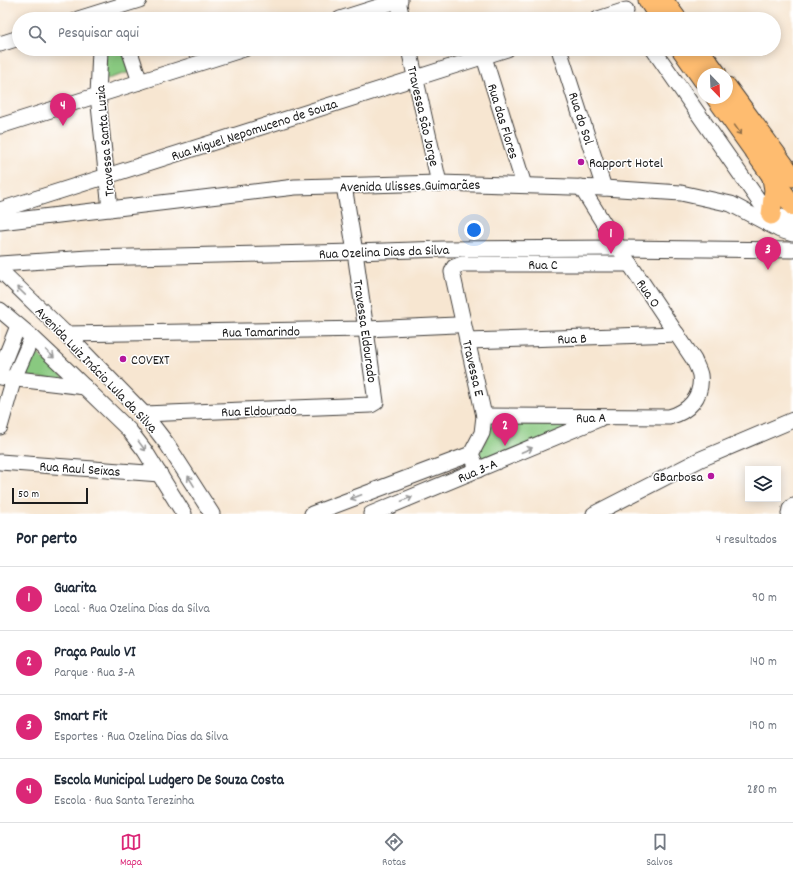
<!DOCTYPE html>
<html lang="pt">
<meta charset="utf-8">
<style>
:root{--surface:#fff;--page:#f6f6f7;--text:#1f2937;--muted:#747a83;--line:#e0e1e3;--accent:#db2777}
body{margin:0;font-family:Dekko,sans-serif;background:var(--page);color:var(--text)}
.controls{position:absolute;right:12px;bottom:12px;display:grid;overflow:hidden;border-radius:0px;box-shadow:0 2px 10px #0003}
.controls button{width:36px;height:36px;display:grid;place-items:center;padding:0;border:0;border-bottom:1px solid var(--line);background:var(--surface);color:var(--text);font:20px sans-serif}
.compass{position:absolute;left:697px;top:68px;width:36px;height:36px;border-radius:50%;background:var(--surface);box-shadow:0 2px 10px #0003;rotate:157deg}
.scale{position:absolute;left:12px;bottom:10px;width:76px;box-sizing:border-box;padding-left:4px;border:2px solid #1c1c1c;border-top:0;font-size:11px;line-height:14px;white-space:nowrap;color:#1c1c1c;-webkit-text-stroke:3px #fff;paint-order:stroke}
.you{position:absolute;left:474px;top:230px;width:14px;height:14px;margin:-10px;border:3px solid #fff;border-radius:50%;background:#1a73e8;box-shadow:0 0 0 6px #1a73e833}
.badge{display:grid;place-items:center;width:26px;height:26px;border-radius:50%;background:var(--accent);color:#fff;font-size:13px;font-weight:700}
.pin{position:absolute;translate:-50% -33px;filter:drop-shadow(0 1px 2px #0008)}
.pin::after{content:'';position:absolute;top:21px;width:14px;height:12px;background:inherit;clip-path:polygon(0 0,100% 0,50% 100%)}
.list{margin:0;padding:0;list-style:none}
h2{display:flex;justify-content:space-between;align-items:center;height:52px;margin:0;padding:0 16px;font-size:17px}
h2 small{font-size:13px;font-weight:400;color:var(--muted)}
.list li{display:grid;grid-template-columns:26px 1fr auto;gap:12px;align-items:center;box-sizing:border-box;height:64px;padding:0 16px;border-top:1px solid var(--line)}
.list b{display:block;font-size:15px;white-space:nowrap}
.list p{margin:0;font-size:13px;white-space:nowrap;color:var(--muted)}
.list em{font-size:13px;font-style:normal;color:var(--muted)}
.icon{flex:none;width:22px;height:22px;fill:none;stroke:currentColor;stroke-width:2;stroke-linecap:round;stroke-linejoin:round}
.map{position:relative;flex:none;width:793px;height:514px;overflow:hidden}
.search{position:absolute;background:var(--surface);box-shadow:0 2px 10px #0003;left:12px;right:12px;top:12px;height:44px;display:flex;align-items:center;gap:10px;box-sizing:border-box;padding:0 14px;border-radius:22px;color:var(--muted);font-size:15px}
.sheet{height:308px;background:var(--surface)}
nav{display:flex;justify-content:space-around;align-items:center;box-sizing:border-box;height:56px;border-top:1px solid var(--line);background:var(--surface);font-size:11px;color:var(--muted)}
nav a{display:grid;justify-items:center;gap:2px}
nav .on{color:var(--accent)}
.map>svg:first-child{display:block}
.green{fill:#89c980;stroke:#52724e}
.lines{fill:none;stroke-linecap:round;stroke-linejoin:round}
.minor-casing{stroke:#3d3a37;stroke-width:17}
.major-casing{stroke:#3d3a37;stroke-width:21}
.minor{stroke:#fff;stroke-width:15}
.major{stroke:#febc70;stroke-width:19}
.oneway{stroke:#8d6c46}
.oneway2{stroke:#999}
.poi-dot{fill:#b5179e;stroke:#fff;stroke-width:1.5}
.labels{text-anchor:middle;stroke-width:3;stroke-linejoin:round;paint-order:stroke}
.street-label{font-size:14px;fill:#1c1c1c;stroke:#fff}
.poi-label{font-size:14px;fill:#1c1c1c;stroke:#fff;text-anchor:start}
</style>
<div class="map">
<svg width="793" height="514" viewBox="0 0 793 514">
<rect width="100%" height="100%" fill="#fff"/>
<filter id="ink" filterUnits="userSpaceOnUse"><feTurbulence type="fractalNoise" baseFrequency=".025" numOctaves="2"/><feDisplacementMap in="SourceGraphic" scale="8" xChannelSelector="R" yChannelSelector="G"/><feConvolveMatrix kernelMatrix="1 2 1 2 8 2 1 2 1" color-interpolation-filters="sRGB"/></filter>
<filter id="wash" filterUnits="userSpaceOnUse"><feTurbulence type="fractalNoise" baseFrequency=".012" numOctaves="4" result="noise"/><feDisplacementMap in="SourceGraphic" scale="16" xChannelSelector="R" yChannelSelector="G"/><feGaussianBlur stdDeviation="0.9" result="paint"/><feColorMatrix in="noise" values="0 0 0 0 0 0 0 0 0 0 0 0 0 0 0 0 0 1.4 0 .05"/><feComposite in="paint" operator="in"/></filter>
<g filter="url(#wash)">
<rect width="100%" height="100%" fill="#f7e6d1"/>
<g class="green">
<path d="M106,49h16l8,23 -26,8z"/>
<path d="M31,348l36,32 -48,-4z"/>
<path d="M579,423l-95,42 -5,-11 13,-29z"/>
</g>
</g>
<g filter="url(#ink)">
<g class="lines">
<g class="minor-casing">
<g id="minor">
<path d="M398,0l4,19"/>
<path d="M78,19l61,-19"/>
<path d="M340,19l60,-19"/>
<path d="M598,19l28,-9"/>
<path d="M0,44l19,-6"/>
<path d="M100,49l-2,47 12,113"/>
<path d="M129,49l11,33"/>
<path d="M409,49l30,134"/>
<path d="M559,49l45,139"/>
<path d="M653,49l122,175"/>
<path d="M484,57l40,128"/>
<path d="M0,126l244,-77"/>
<path d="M0,210l507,-161"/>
<path d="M763,212l30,8"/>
<path d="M0,222l295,-35 144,-4 165,5 77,5 50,11 49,26 13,4"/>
<path d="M0,264l88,-6 267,-6 88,-3 176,-1 174,2"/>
<path d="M0,270l66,64 78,80 23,30 45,70"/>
<path d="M0,310l32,27 35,33 62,60 16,21 39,63"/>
<path d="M66,334l300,-5 90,-4"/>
<path d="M467,341l210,-7"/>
<path d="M0,371l18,-45"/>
<path d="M0,377l85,10"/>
<path d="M144,414l227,-9 5,-3 -21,-150 -11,-66"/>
<path d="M484,416l185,1c19,-5 34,-20 31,-42 -1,-5 -4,-10 -6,-15l-75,-112 -38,-61"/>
<path d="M0,427l14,-49 18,-41"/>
<path d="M0,462l160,12"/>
<path d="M478,470l-7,-16 11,-21 2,-17 -32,-144 2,-5 8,-3h168"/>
<path d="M312,514l159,-60"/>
<path d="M371,514l228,-95"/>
<path d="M594,514l107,-55 92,-39"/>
<path d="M789,514l1,-5 3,-3"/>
</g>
</g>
<g class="major-casing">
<g id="major">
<path d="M648,0l12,19"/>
<path d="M663,0l14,19"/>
<path d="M681,49l22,31"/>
<path d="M699,49l18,25"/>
<path d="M727,87l66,90"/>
<path d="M716,98l77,108"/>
<path d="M771,215l3,-25 -2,-12"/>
</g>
</g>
<use href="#minor" class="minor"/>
<use href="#major" class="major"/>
</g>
<defs><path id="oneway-shaft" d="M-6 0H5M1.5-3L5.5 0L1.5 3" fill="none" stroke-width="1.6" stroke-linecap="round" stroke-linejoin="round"/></defs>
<use class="oneway" href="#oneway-shaft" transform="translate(738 130) rotate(55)"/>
<g class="oneway2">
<use href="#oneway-shaft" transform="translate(21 291) rotate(-136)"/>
<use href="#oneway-shaft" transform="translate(50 354) rotate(43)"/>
<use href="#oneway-shaft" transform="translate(142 446) rotate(53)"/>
<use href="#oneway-shaft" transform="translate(527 450) rotate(-23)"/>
<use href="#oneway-shaft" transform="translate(191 481) rotate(-122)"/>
<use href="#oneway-shaft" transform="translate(356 497) rotate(159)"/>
<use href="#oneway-shaft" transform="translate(407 499) rotate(-22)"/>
</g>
</g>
<g class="poi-dot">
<circle cx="581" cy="162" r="4"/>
<circle cx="123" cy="359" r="4"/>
<circle cx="711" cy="476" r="4"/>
</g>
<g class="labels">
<g class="street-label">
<text transform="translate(424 116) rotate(77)" y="5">Travessa São Jorge</text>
<text transform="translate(582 118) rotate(72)" y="5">Rua do Sol</text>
<text transform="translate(504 121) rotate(73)" y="5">Rua das Flores</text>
<text transform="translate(254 129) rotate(-18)" y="5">Rua Miguel Nepomuceno de Souza</text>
<text transform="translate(104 141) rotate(-95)" y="5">Travessa Santa Luzia</text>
<text transform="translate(410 185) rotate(-1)" y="5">Avenida Ulisses Guimarães</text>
<text transform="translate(384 251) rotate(-2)" y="5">Rua Ozelina Dias da Silva</text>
<text x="543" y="269">Rua C</text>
<text transform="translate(649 293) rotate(56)" y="5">Rua O</text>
<text transform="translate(261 331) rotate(-1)" y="5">Rua Tamarindo</text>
<text transform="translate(366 331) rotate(82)" y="5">Travessa Eldourado</text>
<text transform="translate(572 338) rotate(-2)" y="5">Rua B</text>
<text transform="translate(474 368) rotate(77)" y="5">Travessa E</text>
<text transform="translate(97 369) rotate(46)" y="5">Avenida Luiz Inácio Lula da Silva</text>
<text transform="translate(259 410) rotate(-2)" y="5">Rua Eldourado</text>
<text transform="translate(591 417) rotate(-1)" y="5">Rua A</text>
<text transform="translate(80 468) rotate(4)" y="5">Rua Raul Seixas</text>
<text transform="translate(477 470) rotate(-23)" y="5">Rua 3-A</text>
</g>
<g class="poi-label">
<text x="589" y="167">Rapport Hotel</text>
<text x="131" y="364">COVEXT</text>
<text x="703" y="481" text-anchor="end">GBarbosa</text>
</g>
</g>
</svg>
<div class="controls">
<button><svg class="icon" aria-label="layers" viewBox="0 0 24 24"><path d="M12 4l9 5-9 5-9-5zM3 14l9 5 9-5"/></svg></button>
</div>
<svg class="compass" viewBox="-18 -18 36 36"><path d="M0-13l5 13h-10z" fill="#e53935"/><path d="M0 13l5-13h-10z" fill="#747a83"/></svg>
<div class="scale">50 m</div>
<div class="you"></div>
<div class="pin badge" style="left:611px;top:254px">1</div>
<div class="pin badge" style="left:505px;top:446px">2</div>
<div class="pin badge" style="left:768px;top:270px">3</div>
<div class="pin badge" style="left:63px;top:126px">4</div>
<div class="search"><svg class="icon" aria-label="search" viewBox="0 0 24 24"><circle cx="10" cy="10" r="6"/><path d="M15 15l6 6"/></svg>Pesquisar aqui</div>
</div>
<section class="sheet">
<h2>Por perto<small>4 resultados</small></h2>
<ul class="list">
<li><span class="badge">1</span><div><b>Guarita</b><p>Local · Rua Ozelina Dias da Silva</p></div><em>90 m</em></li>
<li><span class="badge">2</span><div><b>Praça Paulo VI</b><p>Parque · Rua 3-A</p></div><em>140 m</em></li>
<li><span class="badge">3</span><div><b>Smart Fit</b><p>Esportes · Rua Ozelina Dias da Silva</p></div><em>190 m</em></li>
<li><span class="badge">4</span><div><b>Escola Municipal Ludgero De Souza Costa</b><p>Escola · Rua Santa Terezinha</p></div><em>280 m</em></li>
</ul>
</section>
<nav>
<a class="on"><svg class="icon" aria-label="map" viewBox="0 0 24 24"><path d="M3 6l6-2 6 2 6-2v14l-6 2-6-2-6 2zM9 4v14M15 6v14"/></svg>Mapa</a>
<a><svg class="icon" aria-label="directions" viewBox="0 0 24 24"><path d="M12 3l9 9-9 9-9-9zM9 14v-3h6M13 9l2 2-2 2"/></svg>Rotas</a>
<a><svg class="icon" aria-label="saved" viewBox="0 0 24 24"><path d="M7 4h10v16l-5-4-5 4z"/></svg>Salvos</a>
</nav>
